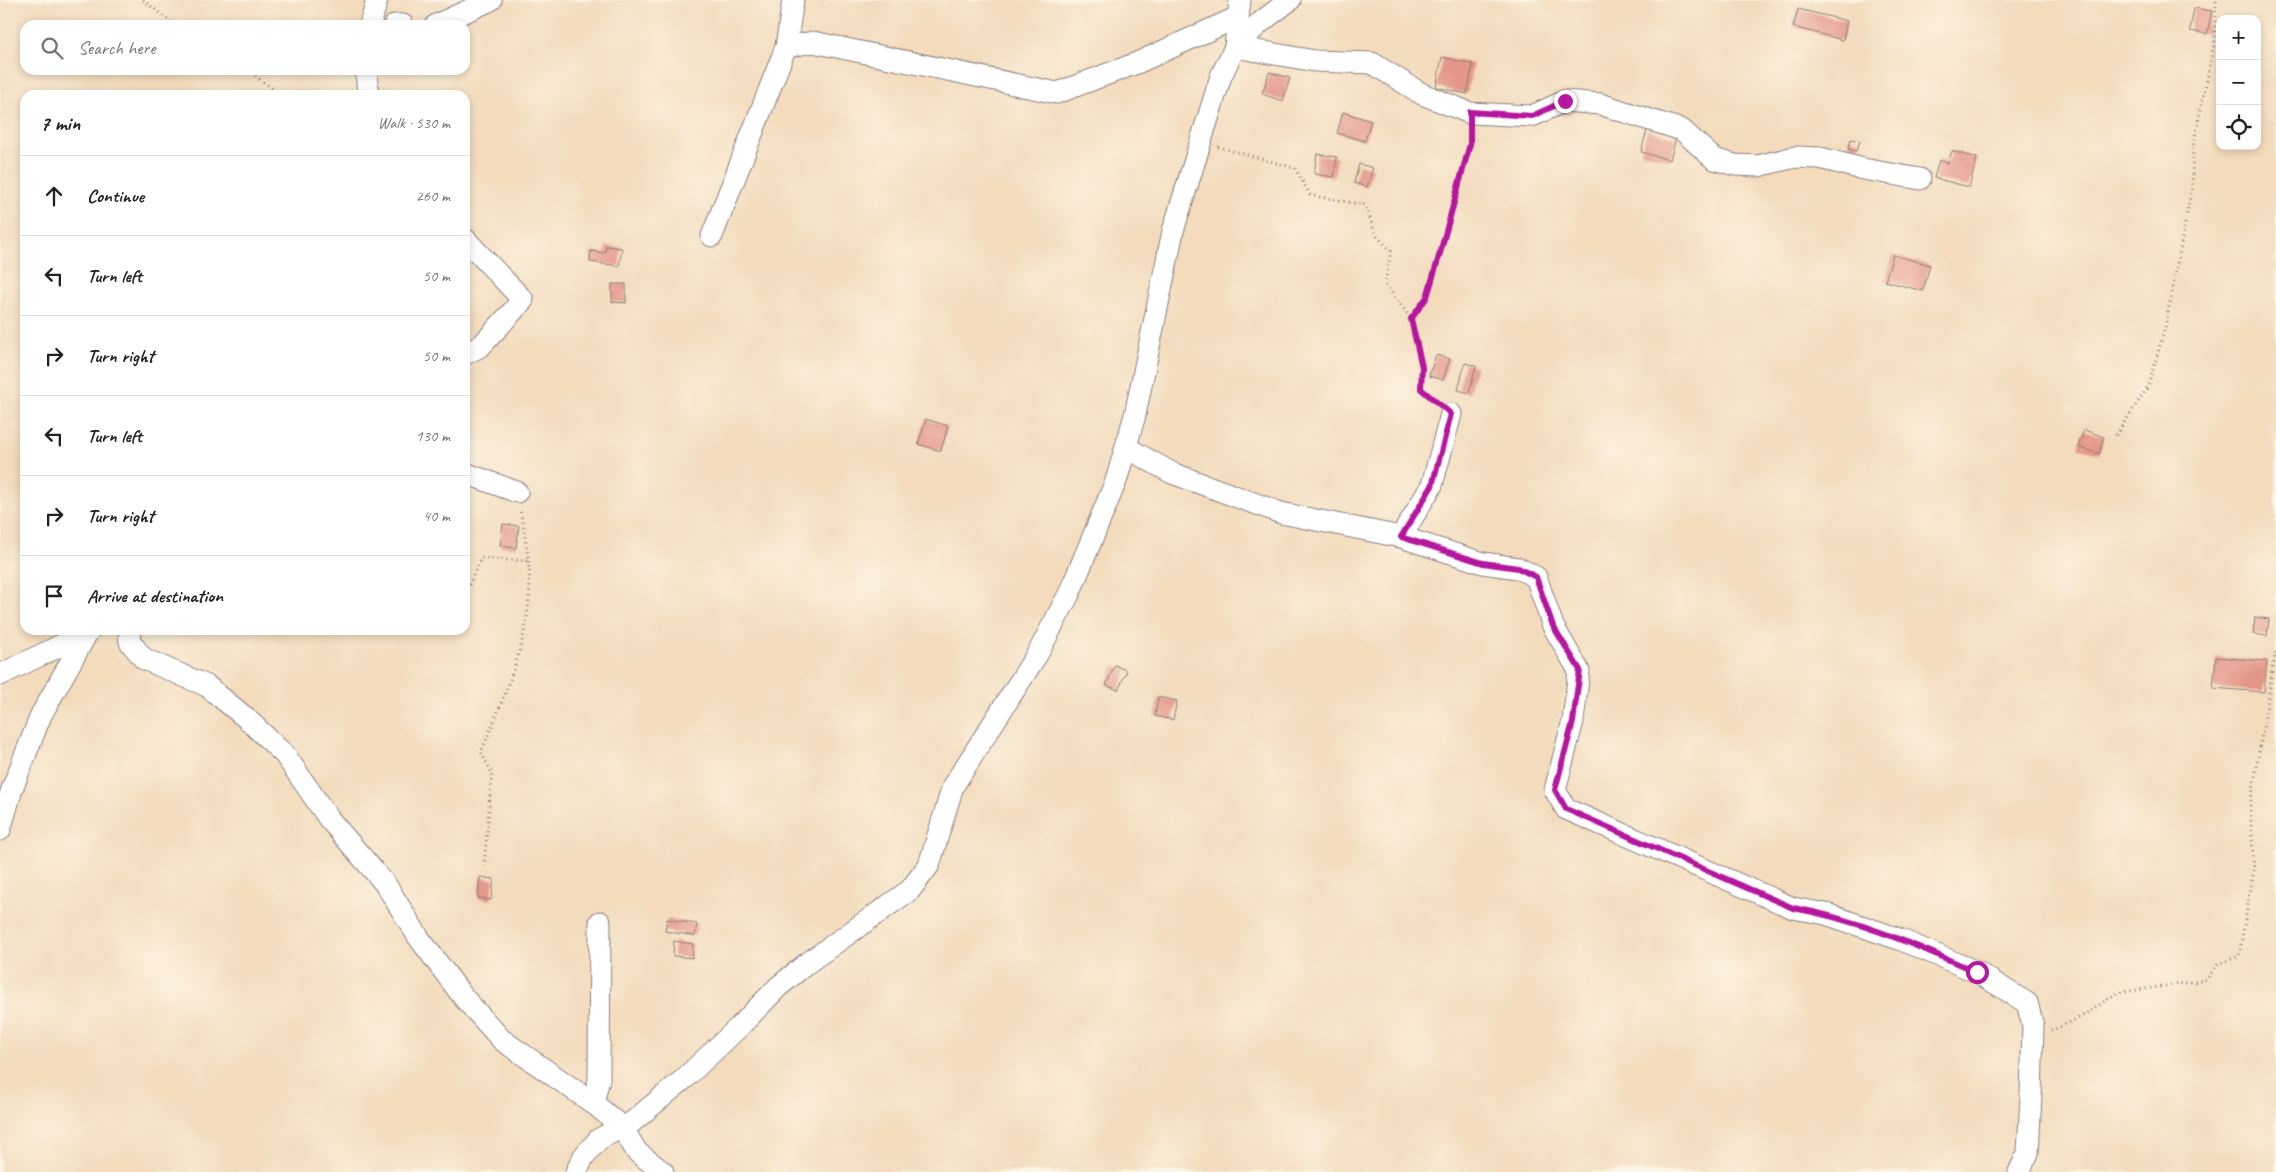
<!DOCTYPE html>
<meta charset="utf-8">
<style>
:root{--surface:#fff;--page:#f6f6f6;--text:#202124;--muted:#757577;--line:#e0e0e0}
body{margin:0;font-family:Caveat,sans-serif;background:var(--page);color:var(--text)}
.controls{position:absolute;right:15px;top:15px;display:grid;overflow:hidden;border-radius:10px;box-shadow:0 2px 8px #0003}
.controls button{width:45px;height:45px;display:grid;place-items:center;padding:0;border:0;border-bottom:1px solid var(--line);background:var(--surface);color:var(--text);font:25px sans-serif}
.stop{position:absolute;width:15px;height:15px;margin:-11px;border:4px solid #b5179e;border-radius:50%;background:#fff}
.stop.end{background:#b5179e;border-color:#fff;box-shadow:0 1px 5px #0008}
.list{margin:0;padding:0;list-style:none}
h2{display:flex;justify-content:space-between;align-items:center;height:65px;margin:0;padding:0 20px;font-size:21px}
h2 small{font-size:16px;font-weight:400;color:var(--muted)}
.list li{display:grid;grid-template-columns:32px 1fr auto;gap:15px;align-items:center;box-sizing:border-box;height:80px;padding:0 20px;border-top:1px solid var(--line)}
.list b{display:block;font-size:19px;white-space:nowrap}
.list em{font-size:16px;font-style:normal;color:var(--muted)}
.icon{flex:none;width:28px;height:28px;fill:none;stroke:currentColor;stroke-width:2;stroke-linecap:round;stroke-linejoin:round}
.map{position:relative;flex:none;width:2276px;height:1172px;overflow:hidden}
.search{position:absolute;background:var(--surface);box-shadow:0 2px 8px #0003;left:20px;top:20px;width:450px;height:55px;display:flex;align-items:center;gap:12px;box-sizing:border-box;padding:0 18px;border-radius:15px;color:var(--muted);font-size:19px}
.panel{position:absolute;background:var(--surface);box-shadow:0 2px 8px #0003;left:20px;top:90px;width:450px;height:545px;border-radius:15px}
.map>svg:first-child{display:block}
.building{fill:#e49688}
.lines{fill:none;stroke-linecap:round;stroke-linejoin:round}
.minor-casing{stroke:#8a7e7c;stroke-width:23}
.path{stroke:#8a7e7c;stroke-width:3;stroke-dasharray:1 4;stroke-linecap:butt}
.minor{stroke:#fff;stroke-width:21}
.route{stroke:#b5179e;stroke-width:6}
</style>
<div class="map">
<svg width="2276" height="1172" viewBox="0 0 2276 1172">
<rect width="100%" height="100%" fill="#fcf5e5"/>
<filter id="ink" filterUnits="userSpaceOnUse"><feTurbulence type="fractalNoise" baseFrequency=".02" numOctaves="2"/><feDisplacementMap in="SourceGraphic" scale="10" xChannelSelector="R" yChannelSelector="G"/><feConvolveMatrix kernelMatrix="1 2 1 2 8 2 1 2 1" color-interpolation-filters="sRGB"/></filter>
<filter id="wash" filterUnits="userSpaceOnUse"><feTurbulence type="fractalNoise" baseFrequency=".0096" numOctaves="4" result="noise"/><feDisplacementMap in="SourceGraphic" scale="20" xChannelSelector="R" yChannelSelector="G"/><feGaussianBlur stdDeviation="1.12" result="paint"/><feColorMatrix in="noise" values="0 0 0 0 0 0 0 0 0 0 0 0 0 0 0 0 0 1.4 0 .05"/><feComposite in="paint" operator="in"/></filter>
<g filter="url(#wash)">
<rect width="100%" height="100%" fill="#f3dbbc"/>
<g id="blocks">
<g class="building">
<path d="M2194,8l18,3 -5,23 -17,-3z"/>
<path d="M1798,9l49,12 -4,19 -50,-13z"/>
<path d="M1442,57l31,7 -6,30 -31,-7z"/>
<path d="M1269,72l21,6 -7,23 -21,-7z"/>
<path d="M1343,112l28,9 -6,20 -28,-8z"/>
<path d="M1647,130l29,8 -6,22 -29,-8z"/>
<path d="M1851,139l9,2 -4,10 -8,-2z"/>
<path d="M1952,151l25,7 -8,29 -35,-9 5,-18 9,3z"/>
<path d="M1317,154l20,3 -3,20 -20,-3z"/>
<path d="M1359,164l14,4 -6,19 -13,-4z"/>
<path d="M606,246l16,2 -3,18 -29,-4 1,-11 14,2z"/>
<path d="M1893,255l37,10 -7,26 -38,-10z"/>
<path d="M612,284h14v19l-14,-1z"/>
<path d="M1436,355l14,4 -7,21 -14,-4z"/>
<path d="M1465,363l11,3 -7,27 -11,-3z"/>
<path d="M926,419l22,7 -7,25 -23,-7z"/>
<path d="M2084,430l20,7 -5,17 -21,-7z"/>
<path d="M503,524l16,2 -3,22 -16,-2z"/>
<path d="M2255,617l14,2 -2,17 -14,-2z"/>
<path d="M2216,657l51,4 -3,31 -51,-4z"/>
<path d="M1115,665l12,6 -9,19 -12,-5z"/>
<path d="M1158,697l19,4 -4,19 -18,-4z"/>
<path d="M480,877l14,2 -3,21 -13,-2z"/>
<path d="M667,919l30,5 -2,12 -30,-5z"/>
<path d="M674,941l19,3 -1,14 -19,-2z"/>
</g>
</g>
</g>
<g filter="url(#ink)">
<use href="#blocks" fill-opacity="0" stroke="#8a7e7c" stroke-width="1"/>
<g class="lines">
<g class="minor-casing">
<g id="minor">
<path d="M370,25l7,-25"/>
<path d="M395,25h8"/>
<path d="M436,25l55,-25"/>
<path d="M786,47l7,-47"/>
<path d="M1235,47l80,14 57,2 50,31 48,19 62,3 33,-15 35,3 82,26 32,29 21,6 23,1 37,-9 25,1 43,11 57,10"/>
<path d="M1235,47l26,-25 29,-22"/>
<path d="M366,70l2,25"/>
<path d="M712,236l74,-189 27,-5 244,51 80,-30 101,-46"/>
<path d="M465,239l58,61 -42,46 -16,8"/>
<path d="M1127,448l45,25 109,40 120,24 82,26 35,5 18,9 17,49 26,45 -6,50 -18,69 11,19 227,99 33,6 73,25 78,33 50,31 6,23 -2,70 -3,57 -9,19"/>
<path d="M465,473l52,19"/>
<path d="M1401,537l31,-52 19,-71"/>
<path d="M129,630l1,12 14,17 63,27 39,32 39,37 44,64 57,66 33,53 45,60 38,42 91,63 29,24 15,25 26,20"/>
<path d="M0,675l88,-43"/>
<path d="M0,830l12,-41 29,-74 46,-82"/>
<path d="M593,1103l6,-24 1,-157"/>
<path d="M576,1172l8,-16 15,-17 32,-16 53,-44 55,-52 39,-40 28,-23 104,-74 19,-25 24,-79 85,-133 32,-61 46,-111 19,-66 38,-184 48,-155 14,-29 5,-47"/>
</g>
</g>
<g class="path">
<path d="M143,0l32,25"/>
<path d="M247,70l34,25"/>
<path d="M1218,147l77,21 15,27 55,10 11,30 15,16 -6,33 26,35 11,48 -1,22 17,14"/>
<path d="M1411,319l16,-22 28,-96 15,-58v-12"/>
<path d="M2116,435l32,-48 17,-59 27,-141 1,-41 22,-106 1,-40"/>
<path d="M465,594l16,-36 46,3"/>
<path d="M484,866l8,-93 -11,-21c19,-45 45,-104 48,-153 3,-30 -4,-61 -9,-91"/>
<path d="M2051,1031l30,-14 36,-24 89,-13 12,-16 21,-8 15,-87 -4,-62 26,-158"/>
</g>
<use href="#minor" class="minor"/>
</g>
</g>
<g class="lines" filter="url(#ink)">
<path class="route" d="M1565,101l-33,15 -62,-4v32l-30,109 -13,44 -16,22 11,48 -1,22 30,25 -19,72 -31,51 82,26 35,5 18,9 17,49 27,44 -7,52 -18,68 11,19 227,99c65,11 124,38 184,64"/>
</g>
</svg>
<div class="controls">
<button>+</button>
<button>−</button>
<button><svg class="icon" aria-label="locate" viewBox="0 0 24 24"><circle cx="12" cy="12" r="6"/><path d="M12 2v4M12 18v4M2 12h4M18 12h4"/></svg></button>
</div>
<div class="stop" style="left:1977px;top:972px"></div>
<div class="stop end" style="left:1565px;top:101px"></div>
<div class="search"><svg class="icon" aria-label="search" viewBox="0 0 24 24"><circle cx="10" cy="10" r="6"/><path d="M15 15l6 6"/></svg>Search here</div>
<section class="panel">
<h2>7 min<small>Walk · 530 m</small></h2>
<ul class="list">
<li><svg class="icon" aria-label="ahead" viewBox="0 0 24 24"><path d="M12 20V5M6 11l6-6 6 6"/></svg><div><b>Continue</b></div><em>260 m</em></li>
<li><svg class="icon" aria-label="left" viewBox="0 0 24 24"><path d="M17 20v-9H6M10 6l-5 5 5 5"/></svg><div><b>Turn left</b></div><em>50 m</em></li>
<li><svg class="icon" aria-label="right" viewBox="0 0 24 24"><path d="M7 20v-9h11M14 6l5 5-5 5"/></svg><div><b>Turn right</b></div><em>50 m</em></li>
<li><svg class="icon" aria-label="left" viewBox="0 0 24 24"><path d="M17 20v-9H6M10 6l-5 5 5 5"/></svg><div><b>Turn left</b></div><em>130 m</em></li>
<li><svg class="icon" aria-label="right" viewBox="0 0 24 24"><path d="M7 20v-9h11M14 6l5 5-5 5"/></svg><div><b>Turn right</b></div><em>40 m</em></li>
<li><svg class="icon" aria-label="arrive" viewBox="0 0 24 24"><path d="M6 21V4h12l-3 4 3 4H6"/></svg><div><b>Arrive at destination</b></div></li>
</ul>
</section>
</div>
